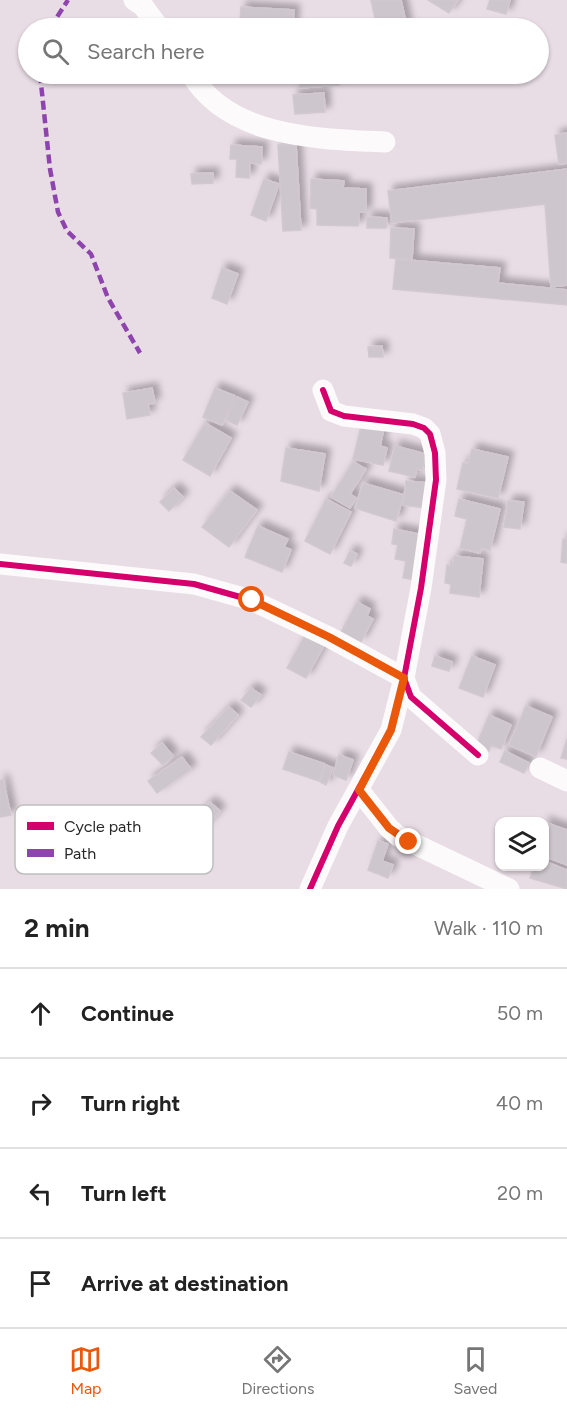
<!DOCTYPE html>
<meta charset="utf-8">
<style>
:root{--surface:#fff;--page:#f6f6f6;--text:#222;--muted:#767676;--line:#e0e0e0;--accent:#ea580c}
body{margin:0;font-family:Figtree,sans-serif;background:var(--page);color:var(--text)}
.controls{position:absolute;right:18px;bottom:18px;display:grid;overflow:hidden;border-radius:12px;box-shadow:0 2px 4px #0004}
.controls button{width:54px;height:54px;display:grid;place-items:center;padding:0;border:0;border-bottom:2px solid var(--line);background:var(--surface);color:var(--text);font:30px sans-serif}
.stop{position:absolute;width:18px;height:18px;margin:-14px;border:4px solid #ea580c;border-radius:50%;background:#fff}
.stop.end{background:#ea580c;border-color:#fff;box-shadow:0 2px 6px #0008}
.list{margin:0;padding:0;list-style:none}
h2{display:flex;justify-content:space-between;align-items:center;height:78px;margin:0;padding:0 24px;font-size:26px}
h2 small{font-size:20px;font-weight:400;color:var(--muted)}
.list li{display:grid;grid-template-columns:39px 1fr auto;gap:18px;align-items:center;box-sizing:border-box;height:90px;padding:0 24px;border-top:2px solid var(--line)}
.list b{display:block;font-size:22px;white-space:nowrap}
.list em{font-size:20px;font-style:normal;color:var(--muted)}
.icon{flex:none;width:33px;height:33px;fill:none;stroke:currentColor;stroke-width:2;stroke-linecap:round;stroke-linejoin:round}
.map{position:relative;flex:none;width:567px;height:889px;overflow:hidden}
.search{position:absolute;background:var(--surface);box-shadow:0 2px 4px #0004;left:18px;right:18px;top:18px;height:66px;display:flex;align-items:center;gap:15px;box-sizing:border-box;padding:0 21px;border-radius:33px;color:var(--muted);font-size:22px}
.sheet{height:438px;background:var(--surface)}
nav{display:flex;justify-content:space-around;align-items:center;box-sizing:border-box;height:84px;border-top:2px solid var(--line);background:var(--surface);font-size:16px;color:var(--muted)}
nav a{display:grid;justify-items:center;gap:3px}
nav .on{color:var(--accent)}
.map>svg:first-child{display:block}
.building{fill:#cdc6cc;stroke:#d2c9d0;stroke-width:1.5;filter:url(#shadow)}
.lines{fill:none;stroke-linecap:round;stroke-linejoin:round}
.street{stroke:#fcfafb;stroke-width:21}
.quiet{stroke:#8e44ad;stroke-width:4.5;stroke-dasharray:9 4.5;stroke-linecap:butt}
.cycleway-casing{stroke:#fff;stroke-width:10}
.cycleway{stroke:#d6006c;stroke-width:6}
.route{stroke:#ea580c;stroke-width:8}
.key{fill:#fff;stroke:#bebebe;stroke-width:1.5}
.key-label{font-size:16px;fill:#282828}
</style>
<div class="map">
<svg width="567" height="889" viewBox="0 0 567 889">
<defs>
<filter id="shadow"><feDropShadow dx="5.5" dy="-5.5" stdDeviation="3" flood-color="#0004"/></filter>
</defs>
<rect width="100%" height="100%" fill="#e8dce5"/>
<g class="building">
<path d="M371,0h30l6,27 -30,1z"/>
<path d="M428,0h30l-9,13z"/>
<path d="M490,0h20l-4,14 -19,-5z"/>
<path d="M241,7l53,3 -1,18h-45l1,-5 -9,-1z"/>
<path d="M299,74h39l1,11 -39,3z"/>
<path d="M324,93l1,19 -30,2 -2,-19z"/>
<path d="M567,133v30l-8,1 -4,-29z"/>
<path d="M296,144l5,86 -18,1 -5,-86z"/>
<path d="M231,145l31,2 -1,17 -11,-1 -1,15 -13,-1 1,-18h-7z"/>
<path d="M567,169v116l-16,2 -6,-83 -153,19 -4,-32z"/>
<path d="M213,173v10l-21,1 -1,-10z"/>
<path d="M264,179l15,5 -13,37 -15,-6z"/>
<path d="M311,179l33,2 -1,7 23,1v23h-7l-1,14 -41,-1v-16l-7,-1z"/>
<path d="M367,217l20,1 -1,10h-19z"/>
<path d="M391,228l23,1 -2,30 -22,-1z"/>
<path d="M396,259l104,9 -2,15 69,7v15l-174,-16z"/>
<path d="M222,268l16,6 -11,30 -15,-6z"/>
<path d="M382,346l1,11h-14l-1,-10z"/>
<path d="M152,388l3,15 -7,1 2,11 -23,4 -4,-26z"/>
<path d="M215,388l20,8 -13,29 -19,-8z"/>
<path d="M237,397l11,5 -11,23 -11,-5z"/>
<path d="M362,422l22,6 -4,18 7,2 -4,17 -30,-6z"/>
<path d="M205,423l26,15 -21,38 -27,-16z"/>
<path d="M395,446l31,8 -4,16 -6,-1 -1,8 -26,-6z"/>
<path d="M286,448l39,6 -6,37 -38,-10z"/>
<path d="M472,449l36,8 -10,41 -41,-9 6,-26 5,1z"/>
<path d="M353,462l13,7 -16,25 6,4 -6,10 -19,-11z"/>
<path d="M406,481l22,2 -3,25 -22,-3z"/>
<path d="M363,483l41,12 -8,26 -41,-13z"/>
<path d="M174,488l9,9 -14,14 -9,-9z"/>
<path d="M230,491l27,19 -28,37 -27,-20z"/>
<path d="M326,499l25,13 -21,42 -25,-13z"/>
<path d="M459,499l41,10 -10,41 -9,-2 -1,5 -20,-5 7,-29 -12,-3z"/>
<path d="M508,501l16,1 -4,27 -16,-2z"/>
<path d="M258,526l30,13 -4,8 7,3 -9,22 -37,-15z"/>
<path d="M394,529l30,6 -9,45 -12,-2 3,-17 -11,-2 3,-14 -6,-1z"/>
<path d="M563,539h4v24l-6,-1z"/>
<path d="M350,551l7,3 -6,12 -7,-3z"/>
<path d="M454,556l29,3 -4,38 -29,-4 1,-9 -6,-1 2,-18 6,1z"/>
<path d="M357,602l13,7 -3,7 6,3 -12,23 -20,-10z"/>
<path d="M308,630l19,10 -21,38 -19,-10z"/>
<path d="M435,656l17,6 -3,9 -17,-5z"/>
<path d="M472,656l23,9 -12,32 -24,-9z"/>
<path d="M251,688l10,7 -10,12 -10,-7z"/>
<path d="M526,706l26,11 -16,39 -27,-11z"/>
<path d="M229,707l9,8 -27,30 -10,-8z"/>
<path d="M489,715l22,10 -10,24 -10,-4 -2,6 -13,-5z"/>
<path d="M567,739v20l-6,-1z"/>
<path d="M162,743l11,13 -10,9 -12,-12z"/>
<path d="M505,751l24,12 -5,10 -24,-11z"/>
<path d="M289,752l36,12 -6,17 -36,-12z"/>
<path d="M339,755l14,5 -7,20 -13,-5z"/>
<path d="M182,757l9,12 -34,24 -9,-12z"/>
<path d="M326,765l7,3 -7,17 -6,-3z"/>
<path d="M0,780h3l8,35 -11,2z"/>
<path d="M210,802l10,9 -28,30 -10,-9z"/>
<path d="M544,822l23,8v35l-23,-9z"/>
<path d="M378,841l10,3 -6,17 11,4 -5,13 -20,-8z"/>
<path d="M544,861l23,9v19l-37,-11 4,-12h10z"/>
</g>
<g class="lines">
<g class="street">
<path d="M134,0l9,6 16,22"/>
<path d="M191,74c38,64 128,65 194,68"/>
<path d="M0,564l194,20 57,16 78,37 75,41 7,19 67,58"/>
<path d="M540,768l27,13"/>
<path d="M359,790l30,38 9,8 111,53"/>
<path d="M310,889l28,-63 53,-96 13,-52 17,-90 15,-108 -1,-27 -5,-19 -6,-6 -11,-4 -69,-8 -13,-5 -8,-21"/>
</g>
<g class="quiet">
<path d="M50,28l18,-28"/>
<path d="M40,74l10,95 8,43 9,19 24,23 17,44 32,55"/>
</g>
<g class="cycleway-casing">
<g id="cycleway">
<path d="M0,564l194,20 57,16 78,37 75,41 7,19 67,58"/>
<path d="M310,889l28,-63 53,-96 13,-52 17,-90 15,-108 -1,-27 -5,-19 -6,-6 -11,-4 -69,-8 -13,-5 -8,-21"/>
</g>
</g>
<use href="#cycleway" class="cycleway"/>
</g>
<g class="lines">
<path class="route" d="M252,600l77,37 75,41 -13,52 -32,60 30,38 20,14"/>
</g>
<rect x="15" y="805" width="198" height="69" rx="9" class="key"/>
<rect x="27" y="822" width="27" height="8" fill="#d6006c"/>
<rect x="27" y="849" width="27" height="8" fill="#8e44ad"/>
<g class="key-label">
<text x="64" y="832">Cycle path</text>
<text x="64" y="859">Path</text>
</g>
</svg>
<div class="controls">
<button><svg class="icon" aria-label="layers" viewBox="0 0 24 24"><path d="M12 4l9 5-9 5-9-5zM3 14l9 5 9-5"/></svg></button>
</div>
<div class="stop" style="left:252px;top:600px"></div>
<div class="stop end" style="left:409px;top:842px"></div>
<div class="search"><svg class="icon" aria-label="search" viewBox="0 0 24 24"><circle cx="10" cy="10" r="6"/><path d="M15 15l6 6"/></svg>Search here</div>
</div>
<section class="sheet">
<h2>2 min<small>Walk · 110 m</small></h2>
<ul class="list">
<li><svg class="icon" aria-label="ahead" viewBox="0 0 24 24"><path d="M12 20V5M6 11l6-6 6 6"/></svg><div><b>Continue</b></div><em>50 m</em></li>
<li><svg class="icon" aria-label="right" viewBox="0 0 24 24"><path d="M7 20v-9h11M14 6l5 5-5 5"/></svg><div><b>Turn right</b></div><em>40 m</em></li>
<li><svg class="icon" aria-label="left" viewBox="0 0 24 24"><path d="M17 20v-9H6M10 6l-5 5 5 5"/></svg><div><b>Turn left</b></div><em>20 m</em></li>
<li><svg class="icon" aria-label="arrive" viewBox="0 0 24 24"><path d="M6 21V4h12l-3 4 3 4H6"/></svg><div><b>Arrive at destination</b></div></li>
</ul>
</section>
<nav>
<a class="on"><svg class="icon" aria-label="map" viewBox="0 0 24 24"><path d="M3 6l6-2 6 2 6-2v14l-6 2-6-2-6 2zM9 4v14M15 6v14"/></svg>Map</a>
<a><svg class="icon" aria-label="directions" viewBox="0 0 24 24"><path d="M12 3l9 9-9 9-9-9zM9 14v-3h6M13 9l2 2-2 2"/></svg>Directions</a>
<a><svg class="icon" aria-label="saved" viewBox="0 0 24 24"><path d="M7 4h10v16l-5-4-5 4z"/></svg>Saved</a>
</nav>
